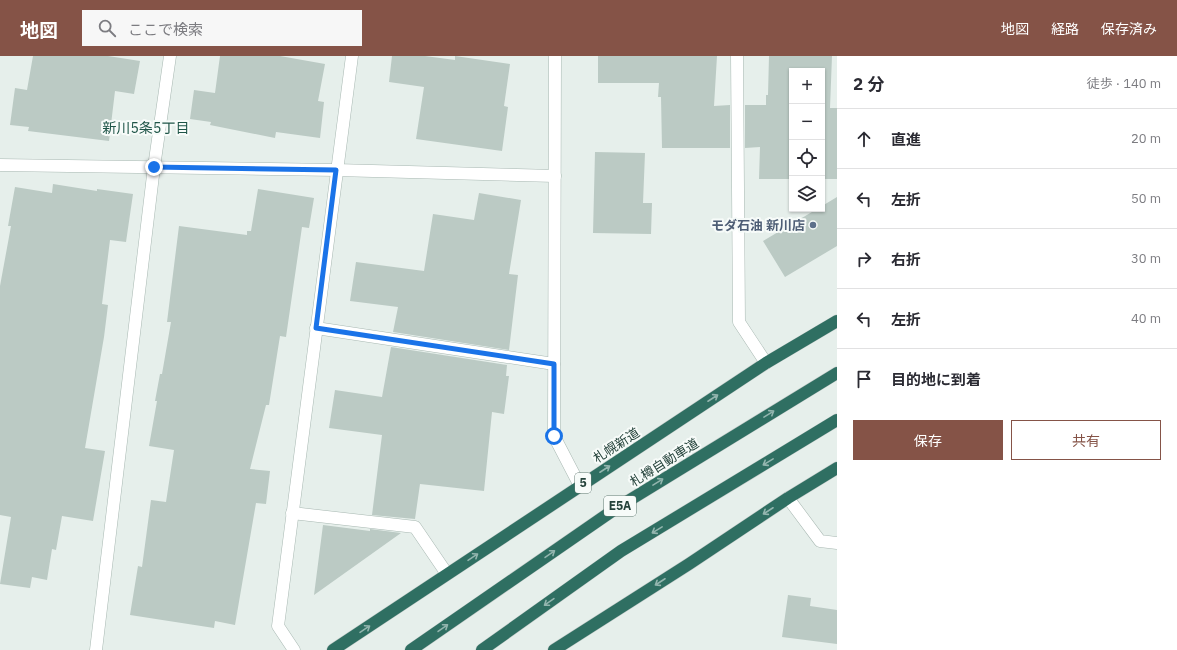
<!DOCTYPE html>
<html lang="ja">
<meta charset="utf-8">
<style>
:root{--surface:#fff;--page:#f7f7f7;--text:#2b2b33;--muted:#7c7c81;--line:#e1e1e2;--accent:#855347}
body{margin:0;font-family:"IBM Plex Sans","Noto Sans JP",sans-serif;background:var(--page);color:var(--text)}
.controls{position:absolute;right:12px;top:12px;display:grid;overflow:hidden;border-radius:0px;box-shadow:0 1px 3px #0004}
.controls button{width:36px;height:36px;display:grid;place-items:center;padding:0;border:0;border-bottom:1px solid var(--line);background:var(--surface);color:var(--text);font:20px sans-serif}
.stop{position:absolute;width:12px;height:12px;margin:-9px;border:3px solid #1a73e8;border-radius:50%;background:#fff}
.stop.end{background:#1a73e8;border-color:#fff;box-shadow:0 1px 4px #0008}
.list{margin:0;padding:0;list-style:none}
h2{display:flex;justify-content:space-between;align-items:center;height:52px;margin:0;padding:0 16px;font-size:17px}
h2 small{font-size:13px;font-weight:400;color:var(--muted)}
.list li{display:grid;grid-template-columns:26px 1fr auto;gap:12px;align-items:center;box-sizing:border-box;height:60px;padding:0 16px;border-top:1px solid var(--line)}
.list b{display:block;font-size:15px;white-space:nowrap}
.list em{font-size:13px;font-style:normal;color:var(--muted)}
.actions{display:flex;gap:8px;padding:12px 16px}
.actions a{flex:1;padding:9px 0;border:1px solid var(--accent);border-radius:0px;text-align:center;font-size:14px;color:var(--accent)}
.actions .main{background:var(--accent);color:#fff}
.icon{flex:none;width:22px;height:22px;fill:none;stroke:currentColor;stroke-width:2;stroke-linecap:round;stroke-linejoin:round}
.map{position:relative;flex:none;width:837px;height:594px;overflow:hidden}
header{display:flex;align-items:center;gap:24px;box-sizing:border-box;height:56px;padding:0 20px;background:var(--accent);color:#fff}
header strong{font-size:19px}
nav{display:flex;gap:22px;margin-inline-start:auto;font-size:14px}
.search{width:280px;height:36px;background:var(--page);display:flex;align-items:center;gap:10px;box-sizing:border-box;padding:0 14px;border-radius:0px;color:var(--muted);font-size:15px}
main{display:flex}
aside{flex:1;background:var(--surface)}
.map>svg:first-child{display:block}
.building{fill:#bbcac4}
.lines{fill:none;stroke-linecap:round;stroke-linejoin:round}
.street-casing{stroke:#a8b8b2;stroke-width:13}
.highway-casing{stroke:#c2cac8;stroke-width:13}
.street{stroke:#fff;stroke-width:12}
.highway{stroke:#2f6f62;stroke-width:12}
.oneway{stroke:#93b5ae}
.route{stroke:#1a73e8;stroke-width:5}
.service-dot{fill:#5c6f8a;stroke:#f7fbf9;stroke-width:1.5}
.labels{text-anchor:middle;stroke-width:4;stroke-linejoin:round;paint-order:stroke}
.shield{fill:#f7fbf9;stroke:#637a73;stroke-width:1}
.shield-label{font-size:12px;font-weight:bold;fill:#24423a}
.service-label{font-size:13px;font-weight:bold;fill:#4e5e75;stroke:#f7fbf9;text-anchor:end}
.street-label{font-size:13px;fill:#24423a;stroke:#f7fbf9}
.neighbourhood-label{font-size:14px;fill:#1f5548;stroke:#f7fbf9}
</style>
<header>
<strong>地図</strong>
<div class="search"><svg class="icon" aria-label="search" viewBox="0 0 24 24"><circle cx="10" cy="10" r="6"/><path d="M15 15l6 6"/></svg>ここで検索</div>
<nav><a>地図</a><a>経路</a><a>保存済み</a></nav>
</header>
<main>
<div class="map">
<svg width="837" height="594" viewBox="0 0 837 594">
<rect width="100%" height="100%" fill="#e6efeb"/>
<g class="building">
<path d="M33,0h75l32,5 -6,33 -19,-3 -6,50 -81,-10 1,-4 -19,-2 5,-37 12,2z"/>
<path d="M220,0h60l45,8 -7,37 6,1 -4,36 -44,-6 -1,6 -65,-13 1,-3 -21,-3 4,-29 21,3z"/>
<path d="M392,0h33l30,4v-4l55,8 -6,42 4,1 -6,44 -86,-12 8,-52 -35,-5z"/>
<path d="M598,0h119l-3,50 16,-1v43h-68l-1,-51h-3l1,-14h-61z"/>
<path d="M769,0h63l-2,52h7v71h-15v-108h-30v108h-33l1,-32 -15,1v-43h21v-10h2z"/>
<path d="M595,96l50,1 -2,50h9l-1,31 -58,-1z"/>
<path d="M53,128l44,7v-2l36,5 -7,48 -16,-2 -8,64 6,1 -4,32 -19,111 20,3 -12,70 -31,-5 -6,34 -4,-1 -5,31 -15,-3 -2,11 -30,-4 11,-67 -11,-2v-229l11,-60h-3l7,-39 37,6z"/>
<path d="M258,133l56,9 -5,30 -7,-1 -16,110 -6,-1 -11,69h-3l-16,64 20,2 -4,33 -10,-1 -21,122 -20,-4 -1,7 -84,-13 8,-49 4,1 9,-67 15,2 8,-52 -25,-4 8,-45h-2l5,-27h2l9,-52h-4l12,-96 68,9v-4h4z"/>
<path d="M479,137l42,7 -12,74 9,1 -9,75 -116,-18 5,-25 -48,-6 6,-39 68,9 9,-57 41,6z"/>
<path d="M837,141v49l-52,31 -22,-36 54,-32h5v-3z"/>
<path d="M391,291l116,18 -1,11h3l-5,38 -12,-2 -8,79 -64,-7 -5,35 -43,-4 10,-80 -53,-7 6,-38 47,7z"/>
<path d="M323,469l47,6v-2l31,4 -87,62z"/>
<path d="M788,539l23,3 -1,8 27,4v34l-55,-7z"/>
</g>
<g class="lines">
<g class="street-casing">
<g id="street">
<path d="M555,0l-1,380 26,50"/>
<path d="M737,0l2,266 27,41"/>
<path d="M0,109l336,5 219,6"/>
<path d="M316,272l238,36"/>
<path d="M788,442l32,43 17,2"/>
<path d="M292,457l123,14 32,47"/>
<path d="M96,594l58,-483 16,-111"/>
<path d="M294,594l-16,-24 74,-570"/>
</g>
</g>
<g class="highway-casing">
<g id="highway">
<path d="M333,594l433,-287 71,-42"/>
<path d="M411,594l204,-141 222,-136"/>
<path d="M482,594l139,-99 216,-131"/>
<path d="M554,594l135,-86 99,-66 49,-30"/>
</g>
</g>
<use href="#street" class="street"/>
<use href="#highway" class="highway"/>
</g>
<defs><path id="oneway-shaft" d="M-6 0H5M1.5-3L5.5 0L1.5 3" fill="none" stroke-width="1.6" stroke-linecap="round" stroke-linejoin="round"/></defs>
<g class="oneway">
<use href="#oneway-shaft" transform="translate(713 342) rotate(-33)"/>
<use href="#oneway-shaft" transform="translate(769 358) rotate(-32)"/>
<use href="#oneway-shaft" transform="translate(768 406) rotate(149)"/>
<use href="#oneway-shaft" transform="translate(605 413) rotate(-33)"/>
<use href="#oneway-shaft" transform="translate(658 426) rotate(-32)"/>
<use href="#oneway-shaft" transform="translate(768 455) rotate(147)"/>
<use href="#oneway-shaft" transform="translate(657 474) rotate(149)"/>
<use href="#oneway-shaft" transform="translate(550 498) rotate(-35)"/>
<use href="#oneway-shaft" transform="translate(473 501) rotate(-34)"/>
<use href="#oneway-shaft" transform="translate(660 526) rotate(147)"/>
<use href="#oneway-shaft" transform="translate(549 546) rotate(145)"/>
<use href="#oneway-shaft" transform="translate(443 572) rotate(-35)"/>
<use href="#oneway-shaft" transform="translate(365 573) rotate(-34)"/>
</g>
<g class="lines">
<path class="route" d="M154,111l182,3 -20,158 238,36v72"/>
</g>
<circle class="service-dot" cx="813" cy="169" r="4"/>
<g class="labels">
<g class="shield">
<rect x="575" y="417" width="16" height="20" rx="3"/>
<rect x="604" y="440" width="32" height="20" rx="3"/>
</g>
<g class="shield-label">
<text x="583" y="431">5</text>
<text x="620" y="454">E5A</text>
</g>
<g class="service-label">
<text x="805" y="174">モダ石油 新川店</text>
</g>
<g class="street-label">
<text transform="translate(616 389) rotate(-33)" y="5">札幌新道</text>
<text transform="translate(664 406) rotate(-32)" y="5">札樽自動車道</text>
</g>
<g class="neighbourhood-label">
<text x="146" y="77">新川5条5丁目</text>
</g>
</g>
</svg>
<div class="controls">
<button>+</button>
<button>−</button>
<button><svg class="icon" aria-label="locate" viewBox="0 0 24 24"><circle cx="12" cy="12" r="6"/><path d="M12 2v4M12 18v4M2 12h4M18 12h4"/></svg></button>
<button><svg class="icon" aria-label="layers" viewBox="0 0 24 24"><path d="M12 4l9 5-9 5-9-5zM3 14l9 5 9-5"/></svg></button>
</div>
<div class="stop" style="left:554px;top:380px"></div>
<div class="stop end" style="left:154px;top:111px"></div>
</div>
<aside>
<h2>2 分<small>徒歩 · 140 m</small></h2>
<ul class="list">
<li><svg class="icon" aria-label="ahead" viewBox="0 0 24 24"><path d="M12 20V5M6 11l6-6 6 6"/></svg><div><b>直進</b></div><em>20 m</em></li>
<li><svg class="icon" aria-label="left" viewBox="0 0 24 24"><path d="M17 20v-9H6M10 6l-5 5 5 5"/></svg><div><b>左折</b></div><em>50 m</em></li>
<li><svg class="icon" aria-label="right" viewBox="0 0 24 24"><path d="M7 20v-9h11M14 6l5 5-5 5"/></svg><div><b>右折</b></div><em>30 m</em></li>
<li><svg class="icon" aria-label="left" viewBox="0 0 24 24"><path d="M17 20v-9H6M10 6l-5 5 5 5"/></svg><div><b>左折</b></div><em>40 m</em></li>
<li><svg class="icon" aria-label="arrive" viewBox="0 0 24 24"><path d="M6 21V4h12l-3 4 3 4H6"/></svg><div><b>目的地に到着</b></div></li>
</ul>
<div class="actions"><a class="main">保存</a><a>共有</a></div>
</aside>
</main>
